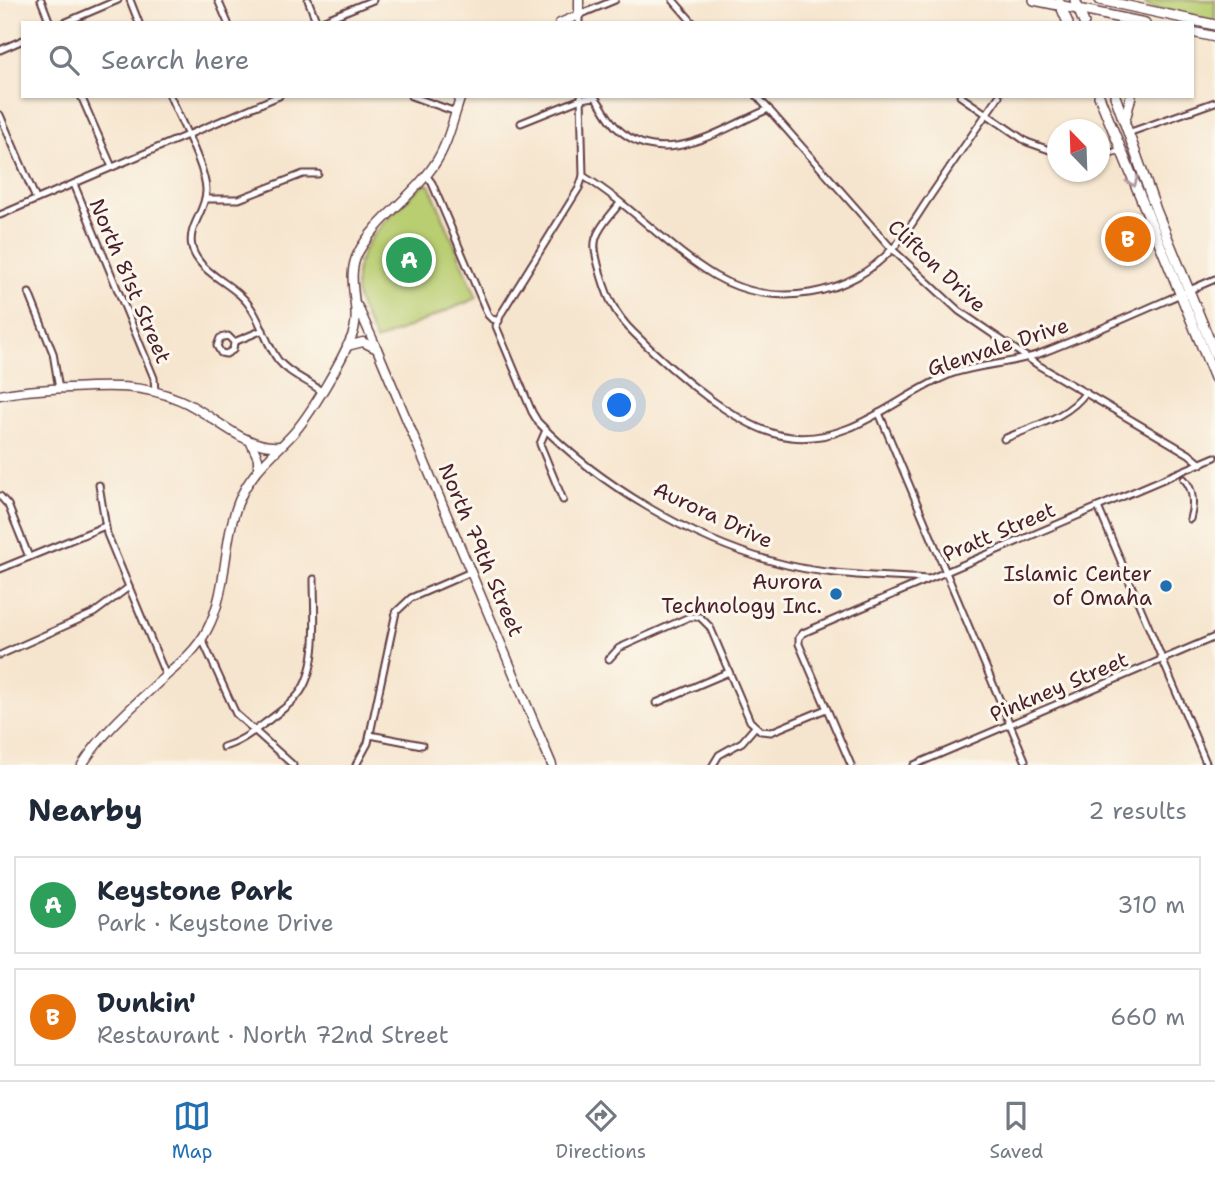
<!DOCTYPE html>
<meta charset="utf-8">
<style>
:root{--surface:#fff;--page:#f6f6f7;--text:#1f2937;--muted:#747a83;--line:#e0e1e3;--accent:#1f6fb2}
body{margin:0;font-family:"Shantell Sans",sans-serif;background:var(--page);color:var(--text)}
.compass{position:absolute;left:1047px;top:119px;width:63px;height:63px;border-radius:50%;background:var(--surface);box-shadow:0 2px 5px #0004;rotate:337deg}
.you{position:absolute;left:620px;top:406px;width:24px;height:24px;margin:-18px;border:5px solid #fff;border-radius:50%;background:#1a73e8;box-shadow:0 0 0 10px #1a73e833}
.badge{display:grid;place-items:center;width:46px;height:46px;border-radius:50%;background:var(--accent);color:#fff;font-size:23px;font-weight:700}
.pin{position:absolute;translate:-50% -50%;border:4px solid #fff;box-shadow:0 2px 7px #0006}
.list{margin:0;padding:0;list-style:none}
h2{display:flex;justify-content:space-between;align-items:center;height:91px;margin:0;padding:0 28px;font-size:30px}
h2 small{font-size:23px;font-weight:400;color:var(--muted)}
.list li{display:grid;grid-template-columns:46px 1fr auto;gap:21px;align-items:center;box-sizing:border-box;height:98px;margin:0 14px 14px;padding:0 14px;border:2px solid var(--line);border-radius:0px}
.list b{display:block;font-size:26px;white-space:nowrap}
.list p{margin:0;font-size:23px;white-space:nowrap;color:var(--muted)}
.list em{font-size:23px;font-style:normal;color:var(--muted)}
.icon{flex:none;width:38px;height:38px;fill:none;stroke:currentColor;stroke-width:2;stroke-linecap:round;stroke-linejoin:round}
.map{position:relative;flex:none;width:1215px;height:765px;overflow:hidden}
.search{position:absolute;background:var(--surface);box-shadow:0 2px 5px #0004;left:21px;right:21px;top:21px;height:77px;display:flex;align-items:center;gap:18px;box-sizing:border-box;padding:0 24px;border-radius:0px;color:var(--muted);font-size:26px}
.sheet{height:315px;background:var(--surface)}
nav{display:flex;justify-content:space-around;align-items:center;box-sizing:border-box;height:98px;border-top:2px solid var(--line);background:var(--surface);font-size:19px;color:var(--muted)}
nav a{display:grid;justify-items:center;gap:4px}
nav .on{color:var(--accent)}
.map>svg:first-child{display:block}
.green{fill:#b9cd71;stroke:#82764e;stroke-width:2}
.lines{fill:none;stroke-linecap:round;stroke-linejoin:round}
.street-casing{stroke:#643d43;stroke-width:9}
.secondary-casing{stroke:#643d43;stroke-width:11}
.primary-casing{stroke:#643d43;stroke-width:12}
.street{stroke:#fff;stroke-width:5}
.secondary{stroke:#fff;stroke-width:8}
.primary{stroke:#fff;stroke-width:9}
.oneway{stroke:#ae9aa0}
.poi-dot{fill:#1f6fb2;stroke:#fbf7ec;stroke-width:2.5}
.labels{text-anchor:middle;stroke-width:6;stroke-linejoin:round;paint-order:stroke}
.street-label{font-size:21px;fill:#4a1f2b;stroke:#fbf7ec}
.poi-label{font-size:21px;fill:#4a1f2b;stroke:#fbf7ec;text-anchor:end}
</style>
<div class="map">
<svg width="1215" height="765" viewBox="0 0 1215 765">
<rect width="100%" height="100%" fill="#fbf7ec"/>
<filter id="ink" filterUnits="userSpaceOnUse"><feTurbulence type="fractalNoise" baseFrequency=".0143" numOctaves="2"/><feDisplacementMap in="SourceGraphic" scale="14" xChannelSelector="R" yChannelSelector="G"/><feConvolveMatrix kernelMatrix="1 2 1 2 8 2 1 2 1" color-interpolation-filters="sRGB"/></filter>
<filter id="wash" filterUnits="userSpaceOnUse"><feTurbulence type="fractalNoise" baseFrequency=".00686" numOctaves="4" result="noise"/><feDisplacementMap in="SourceGraphic" scale="28" xChannelSelector="R" yChannelSelector="G"/><feGaussianBlur stdDeviation="1.57" result="paint"/><feColorMatrix in="noise" values="0 0 0 0 0 0 0 0 0 0 0 0 0 0 0 0 0 1.4 0 .05"/><feComposite in="paint" operator="in"/></filter>
<g filter="url(#wash)">
<rect width="100%" height="100%" fill="#f6e5ce"/>
<g class="green">
<path d="M1145,0h70v22l-61,-14 -8,-3z"/>
<path d="M424,183l6,3 47,112 -101,43c-6,-14 -16,-30 -19,-45 -10,-49 36,-81 67,-113z"/>
</g>
</g>
<g filter="url(#ink)">
<g class="lines">
<g class="street-casing">
<g id="street">
<path d="M41,0l9,23"/>
<path d="M130,0l9,23"/>
<path d="M218,0l10,23"/>
<path d="M308,0l9,23 56,-23"/>
<path d="M673,0l20,23"/>
<path d="M64,23l54,-23"/>
<path d="M579,23v-8l36,-15"/>
<path d="M0,50l23,-10"/>
<path d="M81,96l31,71"/>
<path d="M170,96c9,22 37,74 36,95 0,20 -19,36 -14,56 5,22 33,34 48,48 20,18 23,44 38,65 11,14 29,20 43,31"/>
<path d="M411,96l45,16"/>
<path d="M581,96l2,80 -4,12 -78,126 -5,12 36,86 6,10c60,62 154,118 237,140 50,14 103,14 154,17"/>
<path d="M757,96l135,153 67,62 79,54 151,89 12,10"/>
<path d="M960,96l67,46 31,11"/>
<path d="M0,115l36,84"/>
<path d="M521,123l60,-24 14,-2c8,10 13,22 22,31 47,44 105,0 152,-19"/>
<path d="M1128,133l87,-31"/>
<path d="M1100,155l20,-4"/>
<path d="M426,175l6,8 56,132 4,4 7,2"/>
<path d="M583,176c47,28 85,72 132,100 59,34 135,21 180,-30 13,-14 23,-32 34,-48 23,-34 46,-68 70,-102"/>
<path d="M74,184l80,194 1,13"/>
<path d="M205,199h34l64,-25h15"/>
<path d="M620,203c-8,11 -20,22 -24,35 -3,9 0,17 2,26 7,28 15,49 36,69 36,36 106,99 157,104 61,7 107,-42 160,-63 29,-10 61,-10 88,-20 60,-23 118,-50 176,-75"/>
<path d="M0,215l279,-119"/>
<path d="M29,293l24,60 6,36"/>
<path d="M234,342l-1,8 -7,4 -5,-1 -4,-7 3,-8 8,-2 6,6 29,-12"/>
<path d="M879,413l146,347"/>
<path d="M546,430l-6,14 23,56"/>
<path d="M1004,439c29,-13 64,-21 82,-47"/>
<path d="M1184,479c10,10 10,27 6,40"/>
<path d="M99,485l8,49 59,142"/>
<path d="M0,496l8,9 21,52"/>
<path d="M1098,507l109,258"/>
<path d="M0,569l105,-43"/>
<path d="M202,639l34,75 57,51"/>
<path d="M0,655l94,-42 35,-26"/>
<path d="M609,659l10,-11 70,-31h11l10,10 40,94 11,10 10,1 55,-23"/>
<path d="M656,703l73,-31"/>
<path d="M370,735l52,10"/>
<path d="M223,747c18,-5 31,-16 46,-27 10,-8 21,-15 29,-25 22,-27 16,-82 16,-116"/>
<path d="M356,765l12,-22 28,-131 15,-14 60,-26"/>
<path d="M713,765l6,-10 23,-13 13,-15"/>
<path d="M851,765l-52,-121v-6l4,-5 412,-176"/>
<path d="M914,765l301,-128"/>
</g>
</g>
<g class="secondary-casing">
<g id="secondary">
<path d="M560,23l19,-8v-15"/>
<path d="M358,307l19,42"/>
<path d="M347,346l16,-4 14,7 175,416"/>
<path d="M0,395c23,-5 46,-6 69,-7 39,-2 74,-4 111,12 34,14 62,49 100,46"/>
<path d="M251,443l7,15v10"/>
<path d="M82,765c21,-33 50,-58 79,-85 17,-15 35,-29 46,-50 23,-43 14,-95 36,-138 12,-23 31,-38 48,-56 19,-20 50,-74 61,-100 11,-27 -8,-56 6,-83 18,-34 55,-56 76,-88 14,-20 19,-46 27,-69"/>
</g>
</g>
<g class="primary-casing">
<g id="primary">
<path d="M1034,0l111,23"/>
<path d="M1075,0l9,23"/>
<path d="M1100,0l115,25"/>
<path d="M1059,2l9,21"/>
<path d="M1192,32l23,5"/>
<path d="M1099,96l116,282"/>
<path d="M1115,96l41,114 59,144"/>
<path d="M1125,120l6,-24"/>
</g>
</g>
<use href="#street" class="street"/>
<use href="#secondary" class="secondary"/>
<use href="#primary" class="primary"/>
</g>
<defs><path id="oneway-chevron" d="M-2-3.5L2.5 0L-2 3.5" fill="none" stroke-width="1.6" stroke-linecap="round" stroke-linejoin="round" transform="scale(1.75)"/></defs>
<use class="oneway" href="#oneway-chevron" transform="translate(1133 182) rotate(68)"/>
</g>
<g class="poi-dot">
<circle cx="1166" cy="586" r="7"/>
<circle cx="836" cy="594" r="7"/>
</g>
<g class="labels">
<g class="street-label">
<text transform="translate(937 266) rotate(43)" y="7">Clifton Drive</text>
<text transform="translate(130 281) rotate(67)" y="7">North 81st Street</text>
<text transform="translate(998 347) rotate(-18)" y="7">Glenvale Drive</text>
<text transform="translate(713 515) rotate(25)" y="7">Aurora Drive</text>
<text transform="translate(999 532) rotate(-23)" y="7">Pratt Street</text>
<text transform="translate(481 550) rotate(67)" y="7">North 79th Street</text>
<text transform="translate(1059 687) rotate(-23)" y="7">Pinkney Street</text>
</g>
<g class="poi-label">
<text x="1152" y="581">Islamic Center<tspan x="1152" dy="24">of Omaha</tspan></text>
<text x="822" y="589">Aurora<tspan x="822" dy="24">Technology Inc.</tspan></text>
</g>
</g>
</svg>
<svg class="compass" viewBox="-18 -18 36 36"><path d="M0-13l5 13h-10z" fill="#e53935"/><path d="M0 13l5-13h-10z" fill="#747a83"/></svg>
<div class="you"></div>
<div class="pin badge" style="left:409px;top:260px;background:#2e9e5b">A</div>
<div class="pin badge" style="left:1128px;top:239px;background:#e8710a">B</div>
<div class="search"><svg class="icon" aria-label="search" viewBox="0 0 24 24"><circle cx="10" cy="10" r="6"/><path d="M15 15l6 6"/></svg>Search here</div>
</div>
<section class="sheet">
<h2>Nearby<small>2 results</small></h2>
<ul class="list">
<li><span class="badge" style="background:#2e9e5b">A</span><div><b>Keystone Park</b><p>Park · Keystone Drive</p></div><em>310 m</em></li>
<li><span class="badge" style="background:#e8710a">B</span><div><b>Dunkin'</b><p>Restaurant · North 72nd Street</p></div><em>660 m</em></li>
</ul>
</section>
<nav>
<a class="on"><svg class="icon" aria-label="map" viewBox="0 0 24 24"><path d="M3 6l6-2 6 2 6-2v14l-6 2-6-2-6 2zM9 4v14M15 6v14"/></svg>Map</a>
<a><svg class="icon" aria-label="directions" viewBox="0 0 24 24"><path d="M12 3l9 9-9 9-9-9zM9 14v-3h6M13 9l2 2-2 2"/></svg>Directions</a>
<a><svg class="icon" aria-label="saved" viewBox="0 0 24 24"><path d="M7 4h10v16l-5-4-5 4z"/></svg>Saved</a>
</nav>
